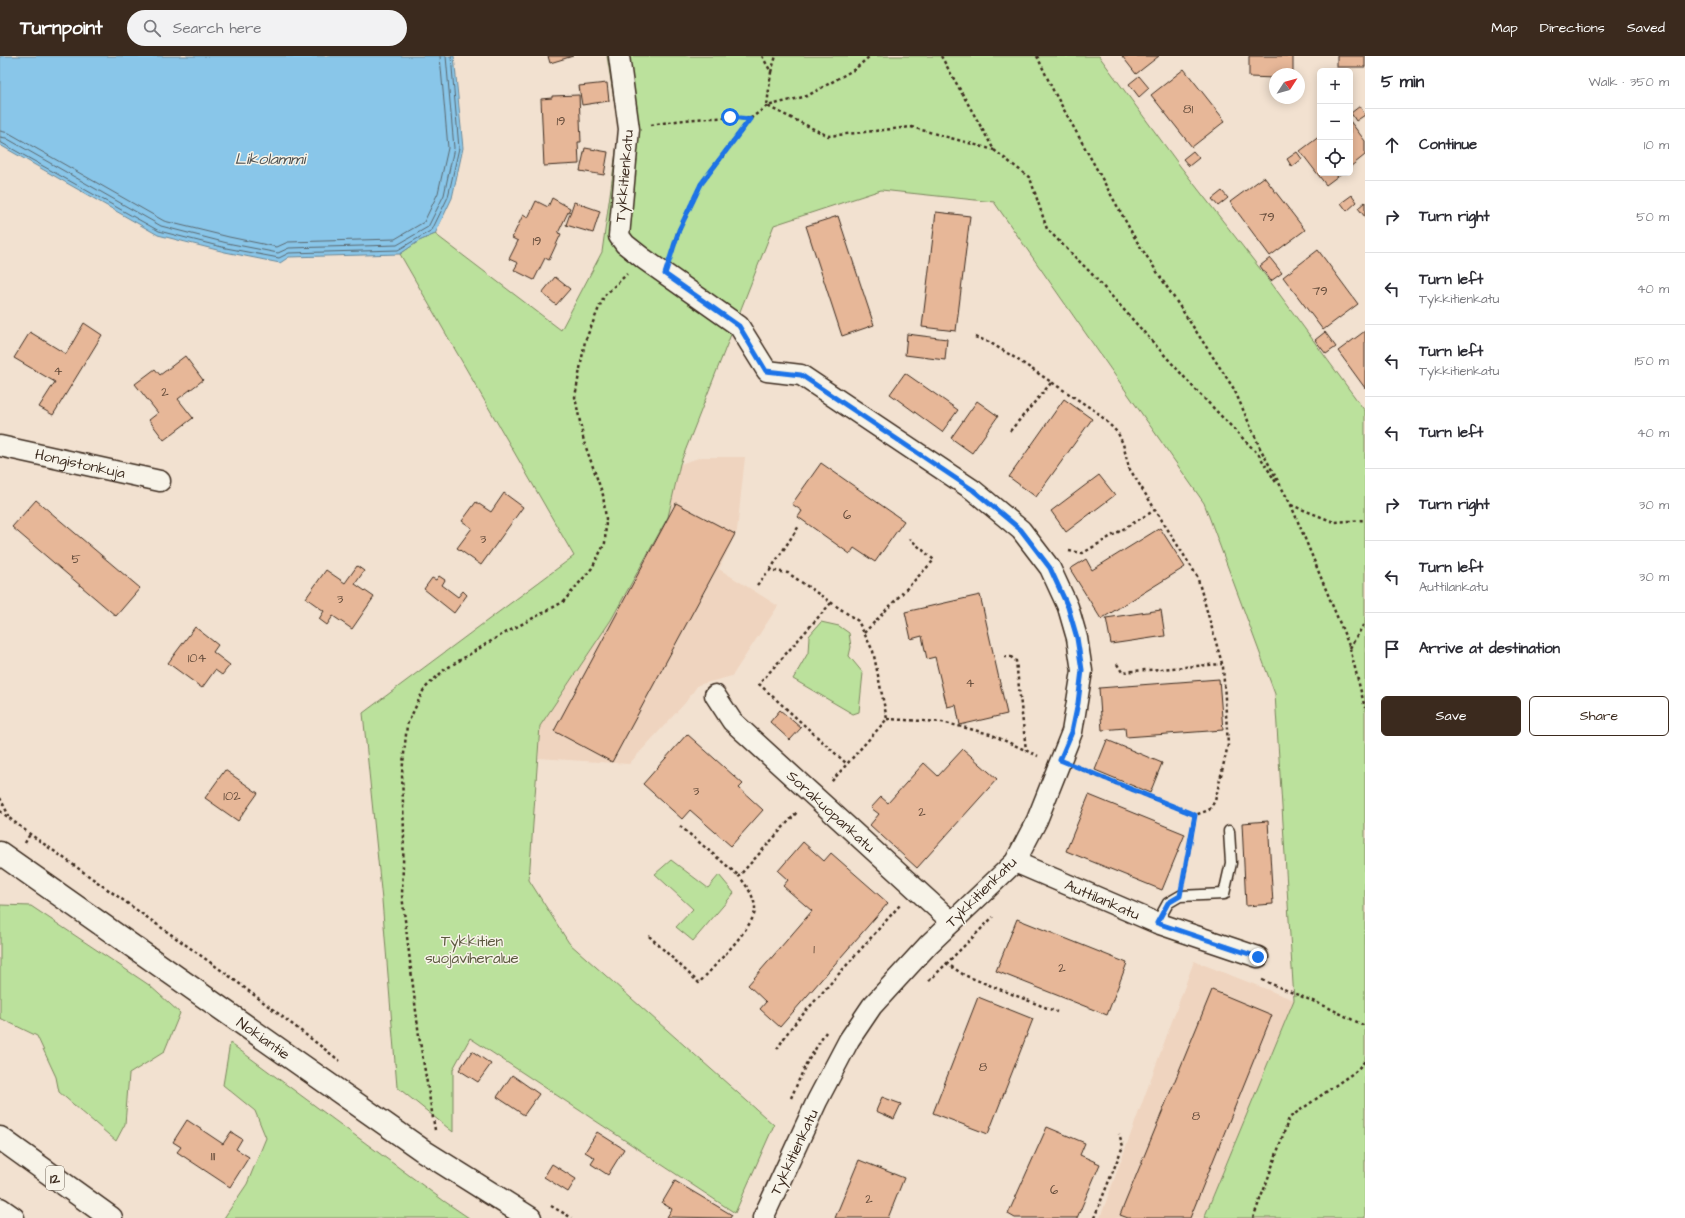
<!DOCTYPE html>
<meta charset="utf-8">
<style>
:root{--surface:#fff;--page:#f2f2f3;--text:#2b2b33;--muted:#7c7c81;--line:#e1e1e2;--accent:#3b2a1e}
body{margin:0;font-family:"Architects Daughter",sans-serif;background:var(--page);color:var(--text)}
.controls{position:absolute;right:12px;top:12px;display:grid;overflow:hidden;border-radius:6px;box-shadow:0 2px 10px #0003}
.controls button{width:36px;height:36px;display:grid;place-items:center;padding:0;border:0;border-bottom:1px solid var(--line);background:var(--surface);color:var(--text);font:20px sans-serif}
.compass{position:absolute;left:1269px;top:12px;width:36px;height:36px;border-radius:50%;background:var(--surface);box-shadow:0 2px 10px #0003;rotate:54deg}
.stop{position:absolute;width:12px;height:12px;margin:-9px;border:3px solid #1a73e8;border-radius:50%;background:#fff}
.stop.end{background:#1a73e8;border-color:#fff;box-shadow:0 1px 4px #0008}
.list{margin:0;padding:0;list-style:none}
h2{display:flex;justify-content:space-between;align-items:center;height:52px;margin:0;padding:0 16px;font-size:17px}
h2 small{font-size:13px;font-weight:400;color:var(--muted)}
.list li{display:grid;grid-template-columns:26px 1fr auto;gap:12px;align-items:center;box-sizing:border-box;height:72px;padding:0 16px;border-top:1px solid var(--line)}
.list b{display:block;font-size:15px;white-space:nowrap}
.list p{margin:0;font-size:13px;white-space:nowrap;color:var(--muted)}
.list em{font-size:13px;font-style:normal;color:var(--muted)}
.actions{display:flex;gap:8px;padding:12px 16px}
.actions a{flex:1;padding:9px 0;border:1px solid var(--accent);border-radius:6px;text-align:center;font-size:14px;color:var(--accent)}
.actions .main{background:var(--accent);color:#fff}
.icon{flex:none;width:22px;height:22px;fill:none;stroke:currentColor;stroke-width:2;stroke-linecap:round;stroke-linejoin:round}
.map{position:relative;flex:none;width:1365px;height:1162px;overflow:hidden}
header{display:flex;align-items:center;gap:24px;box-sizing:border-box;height:56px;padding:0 20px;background:var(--accent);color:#fff}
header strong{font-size:19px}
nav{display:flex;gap:22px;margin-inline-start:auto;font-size:14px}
.search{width:280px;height:36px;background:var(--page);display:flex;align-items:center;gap:10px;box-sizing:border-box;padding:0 14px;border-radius:22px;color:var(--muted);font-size:15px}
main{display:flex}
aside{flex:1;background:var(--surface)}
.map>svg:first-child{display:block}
.built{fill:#efd4bf}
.green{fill:#bbe19c;stroke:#7b865d}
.water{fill:#89c6e9;stroke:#6a8898}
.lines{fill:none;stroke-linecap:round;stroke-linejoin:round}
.shore{stroke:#5a686f;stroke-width:1}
.building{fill:#e7b798;stroke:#3b2a1e}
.lane-casing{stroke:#3b2a1e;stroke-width:13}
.street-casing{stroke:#3b2a1e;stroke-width:23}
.secondary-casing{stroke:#3b2a1e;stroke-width:25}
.highway-casing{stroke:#3b2a1e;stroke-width:25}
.path{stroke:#3b2a1e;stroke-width:2.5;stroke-dasharray:3 3;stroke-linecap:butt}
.lane{stroke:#f7f3e8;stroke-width:10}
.street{stroke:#f7f3e8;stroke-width:20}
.secondary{stroke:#f7f3e8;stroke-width:22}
.highway{stroke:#f7f3e8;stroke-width:22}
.route{stroke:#1a73e8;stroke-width:5}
.labels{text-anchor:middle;stroke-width:3;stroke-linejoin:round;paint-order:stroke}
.number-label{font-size:13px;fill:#664d3c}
.shield{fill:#f7f3e8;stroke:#73665b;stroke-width:1}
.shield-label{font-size:14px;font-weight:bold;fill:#3b2a1e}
.street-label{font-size:15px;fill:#3b2a1e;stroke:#f7f3e8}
.park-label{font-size:15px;fill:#5b583e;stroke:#f7f3e8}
.water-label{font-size:16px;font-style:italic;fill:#4e5151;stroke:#f7f3e8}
</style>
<header>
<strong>Turnpoint</strong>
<div class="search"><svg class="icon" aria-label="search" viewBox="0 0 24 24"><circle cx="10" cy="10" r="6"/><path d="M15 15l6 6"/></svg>Search here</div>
<nav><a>Map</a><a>Directions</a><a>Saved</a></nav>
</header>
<main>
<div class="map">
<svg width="1365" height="1162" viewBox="0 0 1365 1162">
<rect width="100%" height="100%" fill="#f2e1d0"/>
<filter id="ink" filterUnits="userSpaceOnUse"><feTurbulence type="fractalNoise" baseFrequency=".025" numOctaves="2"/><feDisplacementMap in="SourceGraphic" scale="8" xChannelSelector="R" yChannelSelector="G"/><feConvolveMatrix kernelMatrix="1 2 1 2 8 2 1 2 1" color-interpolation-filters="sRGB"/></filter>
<g filter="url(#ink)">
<g class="built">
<path d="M702,401h43l-8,74 -18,38 59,37 -46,70 -34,9 -13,18 -56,61 -90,-6 1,-32 71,-106 57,-102 12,-54z"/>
<path d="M1194,905l100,39 -90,218h-104z"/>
</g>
<g class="green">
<path d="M607,0h492l81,110 92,118 93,127v807h-161l90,-218 -19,-306 -71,-191 -210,-301 -113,-12 -107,35 -94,239 -12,53 -57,103 -71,106 -11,154 40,63 205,182 -39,88 -265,-175 -17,31v63l-56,-45 -15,-187 -19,-187 211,-157 -174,-302 19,-13 16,-7 126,96 41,-78 17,-122z"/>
<path d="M821,566l18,4 10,7 2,14 -2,9 14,17 -4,39 -6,2 -60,-35 15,-26 1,-17z"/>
<path d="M671,804l37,28 11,-13 15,18 -41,48 -17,-14 17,-18 -38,-35z"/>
<path d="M0,849l31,1 118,79 31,28 -16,39 -35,22 -4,50 -9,17 -57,-49 -3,-15 -19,-41 -37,-18z"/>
<path d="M230,987l214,158 25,17h-245l23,-34 19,-46 -11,-27 -32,-26z"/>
</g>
<path class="water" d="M0,0h454l9,92 -11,50 -17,36 -16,7 -19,13 -111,3 -9,6 -55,-11 -67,-17 -158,-90z"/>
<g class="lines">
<g class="shore">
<path d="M0,75l9,2 155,88 65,16 48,10 11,-5 107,-3 29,-17 14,-29 10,-45 -8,-92"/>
<path d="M0,81l6,1 155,88 66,17 51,10 11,-5 108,-3 31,-18 16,-32 10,-47 -8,-92"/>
<path d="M0,86l159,89 67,17 53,10 10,-5 109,-3 34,-20 16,-33 11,-49 -8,-92"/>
</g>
</g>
<g class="building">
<path d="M548,0h25l-23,7z"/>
<path d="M1122,0h37l-23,18z"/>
<path d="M1249,0h44v18h-18v4l-26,-1z"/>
<rect x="1337" y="0" width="28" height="11"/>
<path d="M1184,13l41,52 -33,26 -41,-52z"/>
<path d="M1139,20l10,12 -10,9 -10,-13z"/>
<path d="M607,27l2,18 -27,4 -3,-19z"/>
<path d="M579,39l2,47h-3l1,22 -35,2 -3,-67 11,-1v-2z"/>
<path d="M1360,50l5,9 -9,6 -5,-8z"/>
<path d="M1350,65l15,20v14l-15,12z"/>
<path d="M1320,80v37h22l-16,12 -26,-34z"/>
<path d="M585,92l23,4 -4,23 -24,-4z"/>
<path d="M1193,95l6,7 -10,8 -6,-7z"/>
<path d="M1297,96l5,7 -10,8 -5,-8z"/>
<path d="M1264,121l41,53 -35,26 -40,-54z"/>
<path d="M1222,135l6,7 -10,8 -6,-7z"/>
<path d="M1352,139l5,7 -10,9 -6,-8z"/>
<path d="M552,142l18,10 -12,25 3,1 -12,26 -4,-2 -11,22 -20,-10 4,-7 -9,-4 9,-18 -6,-3 11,-23 5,3 8,-17 12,6z"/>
<path d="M574,146l26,9 -7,22 -27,-8z"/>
<path d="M1365,146v15l-7,-9z"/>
<path d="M936,156l34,4 -14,115 -34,-4z"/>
<path d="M838,160l36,109 -32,11 -36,-110z"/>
<path d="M1318,194l40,54 -35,26 -40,-53z"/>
<path d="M1270,202l12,15 -11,8 -11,-15z"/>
<path d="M555,221l15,12 -14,16 -14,-12z"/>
<path d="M84,267l18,12 -49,80 -14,-8 16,-25 -41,-24 16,-26 36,22z"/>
<path d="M1365,275v57l-27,-37z"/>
<path d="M1325,276l11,15 -10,7 -11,-14z"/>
<path d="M907,278l40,5 -2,21 -40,-5z"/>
<path d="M185,300l18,24 -25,19 15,19 -29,22 -15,-20 9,-7 -23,-29 20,-15 5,6z"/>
<path d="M905,317l53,37 -16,22 -52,-38z"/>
<path d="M1064,343l28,20 -56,78 -27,-20z"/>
<path d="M977,345l21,15 -26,37 -21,-15z"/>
<path d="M821,407l83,58 -29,41 -21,-14 -4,6 -52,-37 4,-6 -10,-7z"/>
<path d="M1099,419l16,20 -49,37 -15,-21z"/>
<path d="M504,437l19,14 -42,58 -24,-17 15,-20 -10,-7 14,-19 15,10z"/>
<path d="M36,444l104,88 -24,28 -104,-89z"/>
<path d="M676,447l59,31 -123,228 -58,-31z"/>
<path d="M1160,472l25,39 -84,52 -31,-50 16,-10 6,11z"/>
<path d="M357,510l7,5 -9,13 19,13 -22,32 -19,-13 -6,9 -8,-6 5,-8 -18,-13 20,-28 19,13z"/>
<path d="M439,520l6,4 -3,5 16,12 5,-6 4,4 -13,18 -30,-24 8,-11 4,2z"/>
<path d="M980,539l27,119 -47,11 -4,-20 -9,2 -12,-50 -8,2 -5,-23 -11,3 -6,-27z"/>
<path d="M1161,554l4,26 -54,8 -5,-26z"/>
<path d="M195,571l23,18 -5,7 17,13 -8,10 -7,-5 -13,18 -34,-25z"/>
<path d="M1219,623l4,51 -97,7 -1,-9 -23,2 -3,-42z"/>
<path d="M780,654l21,18 -11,12 -20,-18z"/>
<path d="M687,678l56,50 -4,4 24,22 -32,36 -41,-36 -8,9 -39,-35z"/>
<path d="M1107,684l55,23 -12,30 -55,-23z"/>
<path d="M963,693l34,30 -80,89 -47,-43 9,-11 -8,-6 10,-11 7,6 36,-40 14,13z"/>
<path d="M225,714l33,23 -20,28 -33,-23z"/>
<path d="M1089,739l96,39 -23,56 -96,-39z"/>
<path d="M1268,765l5,83 -27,2 -4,-83z"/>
<path d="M803,786l21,19 7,-8 57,50 -108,124 -20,-18 6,-7 -18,-17 64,-74 -29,-25 5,-6 -10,-9z"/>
<path d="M1017,863l110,44 -20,52 -111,-44z"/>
<path d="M1212,934l60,25 -82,203h-62l-8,-3z"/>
<path d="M978,941l55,22 -45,115 -55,-21z"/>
<path d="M472,995l19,13 -13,18 -19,-12z"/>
<path d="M512,1019l27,19 -15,21 -27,-18z"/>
<path d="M882,1041l19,7 -7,15 -18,-8z"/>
<path d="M187,1064l36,24 8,-12 11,7 -6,10 13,8 -19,30 -53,-35 4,-5 -8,-5z"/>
<path d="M1047,1071l38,16 -5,12 20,9 -23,54h-62l-7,-4z"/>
<path d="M597,1076l27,17 -16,26 -17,-11 4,-6 -10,-6z"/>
<path d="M859,1104l45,18 -16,40h-53z"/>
<path d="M552,1108l24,15 -8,13 -24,-15z"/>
<path d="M675,1125l57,34 -2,3 -63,-1 5,-8 -10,-6z"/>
</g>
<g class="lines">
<g class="lane-casing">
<path id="lane" d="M1157,867l11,-20 12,-7 44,-2 7,-31 -2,-32"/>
</g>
<g class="street-casing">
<g id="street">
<path d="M619,0l10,73 -10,107 6,8 19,15 95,67 28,45 34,4 172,115 48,40 29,38 18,39 9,31 5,33 -10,61 -35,88 -22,42 -86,82 -57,62 -23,34 -32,61 -54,117"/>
<path id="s1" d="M0,390l160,35"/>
<path id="s2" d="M715,639l17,26 220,201"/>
<path id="s3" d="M1015,806l142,61 101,34"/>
</g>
</g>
<g class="secondary-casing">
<g id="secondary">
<path id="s4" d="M0,797l425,299 105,66"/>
</g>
</g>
<g class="highway-casing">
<g id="highway">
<path d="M0,1082l111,80"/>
<path d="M0,1153l13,9"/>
</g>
</g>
<g class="path">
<path d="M762,0l9,16 -4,34 61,30 83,-9 83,23"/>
<path d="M941,0l53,94 36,28 17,51 43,43 104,116 65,67 18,29"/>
<path d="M1037,0l16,34 83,150 98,149 26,59 31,57 17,41 42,102 15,60"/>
<path d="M771,16l5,-16"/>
<path d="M651,69c33,-6 65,-9 98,-6"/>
<path d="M672,196l7,-22 22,-46 49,-65 17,-13 40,-10 48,-27 15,-13"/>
<path d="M975,281l14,5 23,14 86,57 20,20 5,11 6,24 68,108 26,91 5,78 -13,56 -6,9 -14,5 -11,63"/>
<path d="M1010,375l41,-48"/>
<path d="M1291,449l43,17 31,-2"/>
<path d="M1069,495l14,2 72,-43"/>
<path d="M770,514l29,-44"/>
<path d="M757,529l13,-15 18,3 70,48 15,30 14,68 -56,63"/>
<path d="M831,547l-72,81 88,80"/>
<path d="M864,577l70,-73 -24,-21"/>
<path d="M1350,592l15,-26"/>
<path d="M1004,601h7l5,4 10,89"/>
<path d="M1117,608l5,8 100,-8"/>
<path d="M887,663l55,3 48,12 48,22"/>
<path d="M1081,713l114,46"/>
<path d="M0,742l10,20"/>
<path d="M0,755l30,23 198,141 112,86"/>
<path d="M680,770l59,50"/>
<path d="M25,787l5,-9"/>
<path d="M649,880l50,47c12,-14 57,-58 56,-74 0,-12 -9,-24 -16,-33l59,-65"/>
<path d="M946,907l18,12 93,37"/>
<path d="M1262,924l65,27 38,19"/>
<path d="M929,925l64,-64"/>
<path d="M777,993l13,-20 110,-124"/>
<path d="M791,1042l15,-34 20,-32"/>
<path d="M435,1074l-16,-94 -17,-141 2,-61 -2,-61 5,-48 17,-36 20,-19 52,-32 67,-36 29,-34 13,-25 1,-24 -3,-24 -19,-53 -9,-45 10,-56 19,-45 23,-22"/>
<path d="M551,1150l21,12"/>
<path d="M1094,1162l29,-72 -4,-12"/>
<path d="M1253,1162l13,-34 23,-66 67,-47 9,-10"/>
</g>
<use href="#lane" class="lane"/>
<use href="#street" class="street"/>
<use href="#secondary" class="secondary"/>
<use href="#highway" class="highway"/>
</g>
</g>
<g class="lines" filter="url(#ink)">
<path class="route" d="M730,61l20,2 -49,65 -22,46 -14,44 74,52 27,45 35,4 172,115 48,40 29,38 18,39 9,31 5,32 -4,33 -6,29 -12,28 135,55 -15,81 -12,7 -11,20 101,34"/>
</g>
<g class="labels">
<g class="number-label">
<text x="1188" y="57">81</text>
<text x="561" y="69">19</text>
<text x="1267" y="165">79</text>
<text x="537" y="189">19</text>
<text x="1320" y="239">79</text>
<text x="58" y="319">4</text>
<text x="165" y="340">2</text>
<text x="847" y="463">6</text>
<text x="483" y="487">3</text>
<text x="76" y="507">5</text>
<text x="340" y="547">3</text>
<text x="197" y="606">104</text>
<text x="970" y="631">4</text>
<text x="696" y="739">3</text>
<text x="232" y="744">102</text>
<text x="922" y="760">2</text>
<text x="814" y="897">1</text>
<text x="1062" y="916">2</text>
<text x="983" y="1015">8</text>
<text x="1196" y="1064">8</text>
<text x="213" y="1104">111</text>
<text x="1054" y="1138">6</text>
<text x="869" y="1147">2</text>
</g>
<rect class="shield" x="46" y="1110" width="18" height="24" rx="3"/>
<g class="shield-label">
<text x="55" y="1127">12</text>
</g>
<g class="street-label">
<text transform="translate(624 120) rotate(-85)" y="5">Tykkitienkatu</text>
<text dy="5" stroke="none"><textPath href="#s1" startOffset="82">Hongistonkuja</textPath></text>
<text dy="5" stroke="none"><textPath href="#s2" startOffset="165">Sorakuopankatu</textPath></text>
<text transform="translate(981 836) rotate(-45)" y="5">Tykkitienkatu</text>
<text dy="5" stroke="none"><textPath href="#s3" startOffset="95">Auttilankatu</textPath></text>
<text dy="5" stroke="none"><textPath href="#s4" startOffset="322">Nokiantie</textPath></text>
<text transform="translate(794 1096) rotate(-65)" y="5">Tykkitienkatu</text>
</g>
<g class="park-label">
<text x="472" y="890">Tykkitien<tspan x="472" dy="17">suojaviheralue</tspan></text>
</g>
<g class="water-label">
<text x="270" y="108">Likolammi</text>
</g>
</g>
</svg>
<div class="controls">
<button>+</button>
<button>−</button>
<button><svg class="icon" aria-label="locate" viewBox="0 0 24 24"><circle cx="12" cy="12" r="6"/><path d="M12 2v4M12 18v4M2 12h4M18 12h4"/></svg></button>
</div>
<svg class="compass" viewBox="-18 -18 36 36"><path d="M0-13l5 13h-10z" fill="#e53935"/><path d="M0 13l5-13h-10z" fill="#7c7c81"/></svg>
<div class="stop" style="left:730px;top:61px"></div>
<div class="stop end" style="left:1258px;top:901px"></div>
</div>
<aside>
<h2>5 min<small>Walk · 350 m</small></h2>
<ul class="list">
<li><svg class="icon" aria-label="ahead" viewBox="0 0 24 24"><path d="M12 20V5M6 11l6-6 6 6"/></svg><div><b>Continue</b></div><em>10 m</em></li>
<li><svg class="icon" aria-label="right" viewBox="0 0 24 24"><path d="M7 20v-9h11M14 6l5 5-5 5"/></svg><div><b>Turn right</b></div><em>50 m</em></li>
<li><svg class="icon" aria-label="left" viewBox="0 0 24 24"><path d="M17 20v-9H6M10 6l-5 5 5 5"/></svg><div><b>Turn left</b><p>Tykkitienkatu</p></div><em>40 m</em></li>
<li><svg class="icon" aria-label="left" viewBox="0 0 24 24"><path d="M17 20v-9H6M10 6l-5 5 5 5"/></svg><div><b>Turn left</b><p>Tykkitienkatu</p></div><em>150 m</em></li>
<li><svg class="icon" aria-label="left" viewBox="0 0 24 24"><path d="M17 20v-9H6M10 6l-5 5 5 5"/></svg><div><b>Turn left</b></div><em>40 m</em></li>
<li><svg class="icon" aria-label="right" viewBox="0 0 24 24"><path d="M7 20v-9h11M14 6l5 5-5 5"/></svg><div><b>Turn right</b></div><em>30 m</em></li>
<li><svg class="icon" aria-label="left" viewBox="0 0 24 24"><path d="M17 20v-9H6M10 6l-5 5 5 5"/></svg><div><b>Turn left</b><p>Auttilankatu</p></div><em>30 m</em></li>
<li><svg class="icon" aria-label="arrive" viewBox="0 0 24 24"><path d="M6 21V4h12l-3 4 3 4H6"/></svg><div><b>Arrive at destination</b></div></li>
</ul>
<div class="actions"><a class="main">Save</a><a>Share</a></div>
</aside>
</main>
